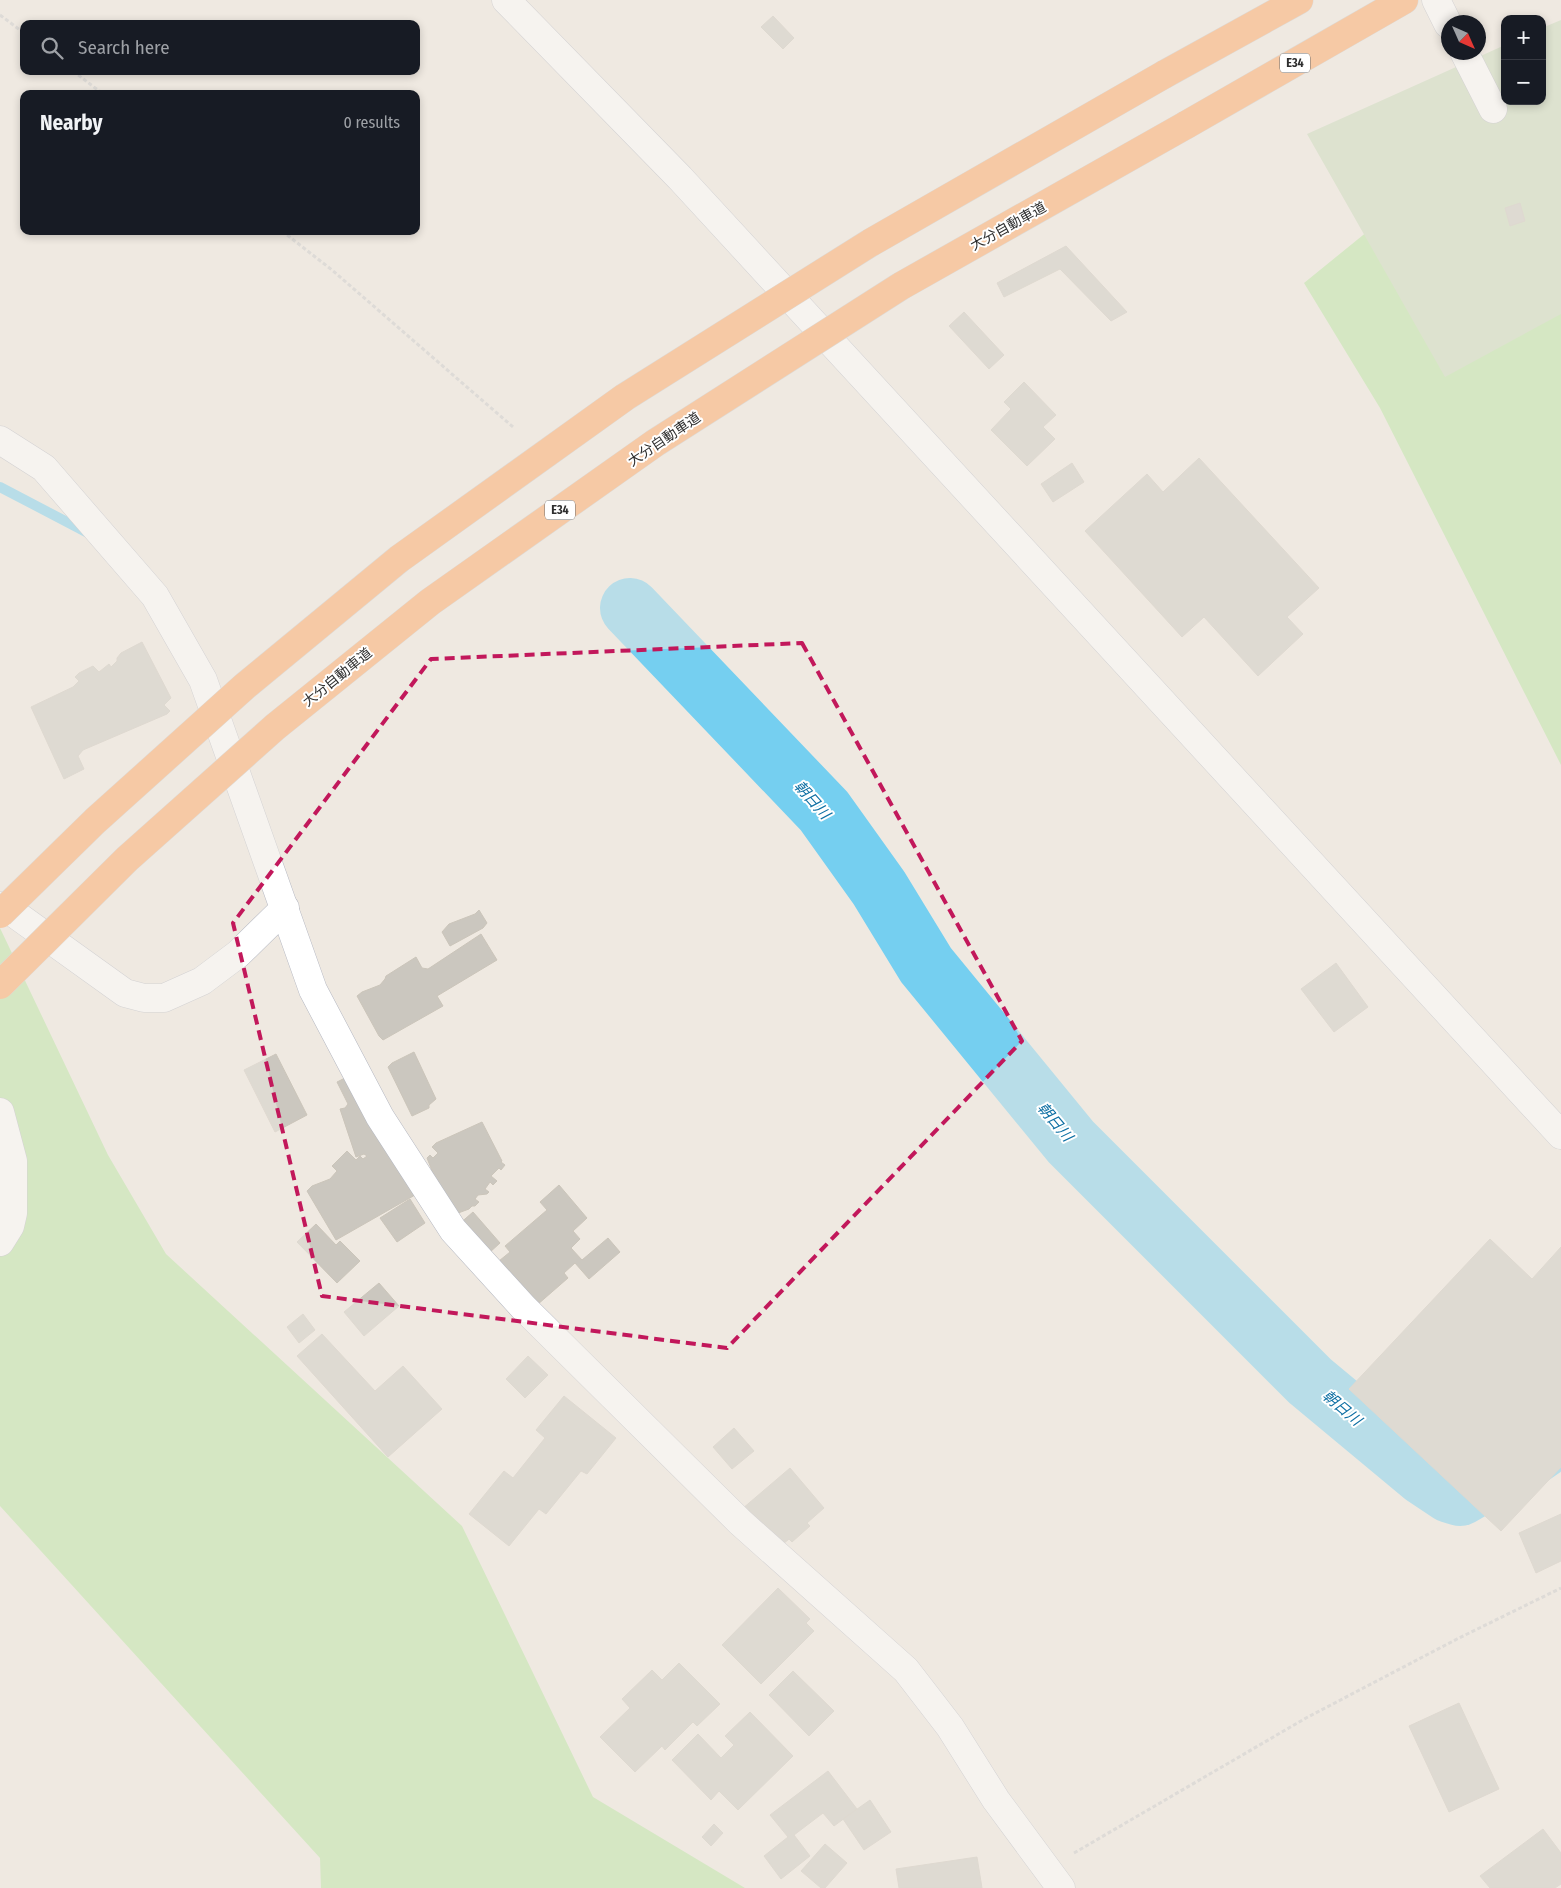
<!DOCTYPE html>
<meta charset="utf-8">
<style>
:root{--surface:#171b24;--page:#20242c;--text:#f1f3f6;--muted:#9ea1a6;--line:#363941}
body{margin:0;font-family:"Fira Sans Condensed","Noto Sans JP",sans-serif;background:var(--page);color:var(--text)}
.controls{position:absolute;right:15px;top:15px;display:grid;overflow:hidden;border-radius:10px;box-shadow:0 2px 8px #0003}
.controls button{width:45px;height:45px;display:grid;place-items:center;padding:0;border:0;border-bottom:1px solid var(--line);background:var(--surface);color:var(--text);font:25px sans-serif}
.compass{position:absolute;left:1441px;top:15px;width:45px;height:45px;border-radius:50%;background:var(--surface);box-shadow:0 2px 8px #0003;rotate:135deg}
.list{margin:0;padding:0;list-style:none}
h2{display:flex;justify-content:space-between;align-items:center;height:65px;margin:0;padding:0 20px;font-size:21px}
h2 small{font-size:16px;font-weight:400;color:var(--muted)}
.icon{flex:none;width:28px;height:28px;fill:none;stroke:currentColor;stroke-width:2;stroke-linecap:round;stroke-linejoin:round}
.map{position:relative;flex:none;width:1561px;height:1888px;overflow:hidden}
.search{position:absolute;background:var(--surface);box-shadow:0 2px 8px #0003;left:20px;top:20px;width:400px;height:55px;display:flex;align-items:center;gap:12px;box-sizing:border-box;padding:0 18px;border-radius:10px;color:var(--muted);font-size:19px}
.panel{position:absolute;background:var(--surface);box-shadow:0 2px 8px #0003;left:20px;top:90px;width:400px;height:145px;border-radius:10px}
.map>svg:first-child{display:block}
.green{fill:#b6e59e}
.cemetery{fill:#c8d9b8}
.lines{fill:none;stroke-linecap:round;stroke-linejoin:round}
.stream{stroke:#75cff0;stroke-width:10}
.river{stroke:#75cff0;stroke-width:60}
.building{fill:#cbc7bf;stroke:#cbc5ba}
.street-casing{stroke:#b4b7c1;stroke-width:29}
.secondary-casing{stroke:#b4b7c1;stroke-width:29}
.highway-casing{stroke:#c9c9c9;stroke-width:29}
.path{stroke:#c9c9c9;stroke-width:3;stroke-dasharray:4 2.5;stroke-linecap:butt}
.street{stroke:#fff;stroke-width:28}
.secondary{stroke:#fff;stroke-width:28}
.highway{stroke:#ffa35c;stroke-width:28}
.highway-bridge-casing{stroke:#c9c9c9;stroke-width:29;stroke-linecap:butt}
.highway-bridge{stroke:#ffa35c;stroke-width:28}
.marked{fill:none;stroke:#c2185b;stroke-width:4;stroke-dasharray:10 6;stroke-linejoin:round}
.labels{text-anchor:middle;stroke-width:4;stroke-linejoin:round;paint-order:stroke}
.shield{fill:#fff;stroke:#6d6d6d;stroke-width:1}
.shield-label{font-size:12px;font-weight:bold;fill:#2e2e2e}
.street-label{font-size:14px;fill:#2e2e2e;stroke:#fff}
.water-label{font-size:15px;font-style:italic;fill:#0d6fa3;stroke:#fff}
</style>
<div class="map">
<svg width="1561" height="1888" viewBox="0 0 1561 1888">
<rect width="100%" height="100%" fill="#efe9e1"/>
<g class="green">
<path d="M1561,75v690l-181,-357 -76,-125 224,-182h14z"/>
<path d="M0,928l108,227 58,99 296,272 131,271 152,91h-424l-1,-30 -320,-352z"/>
</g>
<path class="cemetery" d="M1561,20v294l-116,63 -138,-243 198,-89v56h37v-73z"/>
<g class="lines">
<path class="stream" d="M0,487l88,46"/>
<path class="river" d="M630,608l194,203 55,77 47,77 145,177 239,239 113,94 27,18 10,3 31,-18 11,-2 45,-31 14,-7"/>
</g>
<g class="building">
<path d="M773,16l21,22 -11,11 -22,-22z"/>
<path d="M1520,203l5,18 -15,5 -5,-18z"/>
<path d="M1066,246l61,66 -16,9 -51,-52 -56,28 -7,-14z"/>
<path d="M964,312l40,43 -15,14 -40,-43z"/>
<path d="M1024,382l32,33 -13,12 12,12 -28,27 -36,-36 20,-21 -7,-7z"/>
<path d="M1199,458l120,130 -32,29 16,17 -45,42 -54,-59 -22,20 -97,-106 62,-57 16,18z"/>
<path d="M1072,463l12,19 -31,20 -12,-18z"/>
<path d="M142,642l29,56 -7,7 6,6 -3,3 -84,36 -5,6 6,13 -20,10 -33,-72 42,-20 6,-6 -4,-4 4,-4 14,-7 6,6 10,-8 2,3 6,-6v-3l4,-5z"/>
<path d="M479,910l8,13 -4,5 -33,18 -8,-14 7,-8 26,-10z"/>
<path d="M481,934l16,26 -60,36 6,10 -60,34 -4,-4 -22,-40 5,-4 18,-7 5,-6 1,-3 30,-19 6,11 6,1z"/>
<path d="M1336,963l32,44 -34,25 -33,-43z"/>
<path d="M414,1052l22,47 -7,6v3l-17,8 -24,-49 4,-4z"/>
<path d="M276,1054l31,61 -32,17 -31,-62z"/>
<path d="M359,1071l56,124 -79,45 -29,-49 5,-5 18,-7 7,-8 -5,-5 15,-15 9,9 4,-4 3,3 4,-3 -3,-2 -8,3 -16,-48 5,-1 3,-4 -11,-22z"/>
<path d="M482,1122l20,39 -1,1 4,3 -4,5 -2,-2 -8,8 6,5 -4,4 -3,-3 -5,7 4,3 -2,2 -9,1 -3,4 4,3 -4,4h-3l-3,3 -19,7 -23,-58 3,-3 3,3 5,-5 -6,-6 4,-4z"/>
<path d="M559,1185l28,33 -14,13 7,8 -9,9 11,12 26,-22 12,14 -31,27 -14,-16 -11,10 4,5 -31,27 -54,-31 27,-22 -5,-6 42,-36 -7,-8z"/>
<path d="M410,1199l15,24 -28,19 -17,-24z"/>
<path d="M473,1212l27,31 -22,20 -28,-31z"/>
<path d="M316,1224l20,21 4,-4 20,20 -23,22 -40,-41z"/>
<path d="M1490,1239l42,40 29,-32v220l-60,64 -152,-142z"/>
<path d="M379,1283l20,23 -35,30 -20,-24z"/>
<path d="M303,1314l12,16 -16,13 -12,-16z"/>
<path d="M322,1334l53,57 28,-25 39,43 -54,48 -91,-101z"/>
<path d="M528,1356l20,19 -23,23 -19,-19z"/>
<path d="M564,1396l52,42 -29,36 -6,-3 -35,43 -7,-5 -30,37 -40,-32 35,-43 9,7 32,-40 -9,-8z"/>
<path d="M734,1428l20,23 -22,18 -19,-22z"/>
<path d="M790,1468l34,40 -17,15 3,3 -18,16 -3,-3 -12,10 -35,-40z"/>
<path d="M1561,1514v47l-25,12 -17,-40z"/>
<path d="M778,1588l32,31 -4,4 8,8 -53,53 -39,-39z"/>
<path d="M679,1663l41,41 -23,22 -4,-4 -28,28 -3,-4 -27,26 -35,-35 30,-29 -8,-9 30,-29 10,10z"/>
<path d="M793,1671l41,40 -25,25 -40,-41z"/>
<path d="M1459,1703l40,86 -50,23 -40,-86z"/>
<path d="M750,1712l43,44 -55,54 -19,-19 -8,9 -39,-40 26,-26 23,24 13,-13 -9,-9z"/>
<path d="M828,1771l29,38 -23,17 -11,-13 -29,22 16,21 -29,23 -17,-23 24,-19 -18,-22z"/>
<path d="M870,1800l21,32 -27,18 -21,-31z"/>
<path d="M714,1824l9,9 -12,13 -9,-9z"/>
<path d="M1543,1829l18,24v31l-6,4h-65l-10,-12z"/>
<path d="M825,1844l22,19 -22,25h-4l-20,-17z"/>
<path d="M977,1857l5,31h-83l-3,-19z"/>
</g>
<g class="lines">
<g class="street-casing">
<g id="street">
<path d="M1436,0l12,24"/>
<path d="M1464,52l29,57"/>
<path d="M0,440l44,28 111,128 48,84 110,310 67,127 73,113 70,77 217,215 166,148 44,57 46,73 65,88"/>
<path d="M0,906l8,3 117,84 19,5h20l38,-17 36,-27 47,-46"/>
<path d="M0,1112l13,49v52l-3,13 -10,16"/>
</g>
</g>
<g class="secondary-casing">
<path id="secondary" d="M506,0l174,178 881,957"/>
</g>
<g class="highway-casing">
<g id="highway">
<path d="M1165,74l134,-74"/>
<path d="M1186,125l218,-125"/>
</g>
</g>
<g class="path">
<path d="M0,15l24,18"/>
<path d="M73,71l30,23"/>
<path d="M282,231l50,39 181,157"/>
<path d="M1074,1853l232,-135 151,-79 104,-51"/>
</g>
<use href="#street" class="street"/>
<use href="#secondary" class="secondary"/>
<use href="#highway" class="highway"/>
<g class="highway-bridge-casing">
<g id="highway-bridge">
<path d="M0,914l95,-93 150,-135 154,-127 226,-162 245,-154 295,-169"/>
<path d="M0,985l127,-126 148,-132 155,-125 225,-159 246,-157 285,-161"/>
</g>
</g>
<use href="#highway-bridge" class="highway-bridge"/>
</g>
<path d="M0 0H1561V1888H0ZM802,643l220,398 -295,307 -405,-52 -89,-373 198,-264z" fill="#efe9e1" fill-opacity=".55" fill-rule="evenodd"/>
<path class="marked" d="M802,643l220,398 -295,307 -405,-52 -89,-373 198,-264z"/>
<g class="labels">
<g class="shield">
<rect x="1280" y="53.5" width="30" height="19" rx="4"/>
<rect x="545" y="500.5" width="30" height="19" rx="4"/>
</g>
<g class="shield-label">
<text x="1295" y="67">E34</text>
<text x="560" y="514">E34</text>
</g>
<g class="street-label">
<text transform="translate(1008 226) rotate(-29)" y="5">大分自動車道</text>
<text transform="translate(664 439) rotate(-34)" y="5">大分自動車道</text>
<text transform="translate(337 677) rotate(-39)" y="5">大分自動車道</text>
</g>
<g class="water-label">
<text transform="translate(812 800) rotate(48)" y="5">朝日川</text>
<text transform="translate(1055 1122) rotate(50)" y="5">朝日川</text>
<text transform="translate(1342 1408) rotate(40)" y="5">朝日川</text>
</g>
</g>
</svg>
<div class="controls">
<button>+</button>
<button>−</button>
</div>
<svg class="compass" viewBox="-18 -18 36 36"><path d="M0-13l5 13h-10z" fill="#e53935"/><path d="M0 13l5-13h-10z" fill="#9ea1a6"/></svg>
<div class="search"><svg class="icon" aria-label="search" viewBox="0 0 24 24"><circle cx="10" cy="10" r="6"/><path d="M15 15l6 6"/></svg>Search here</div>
<section class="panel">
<h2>Nearby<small>0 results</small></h2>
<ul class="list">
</ul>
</section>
</div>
